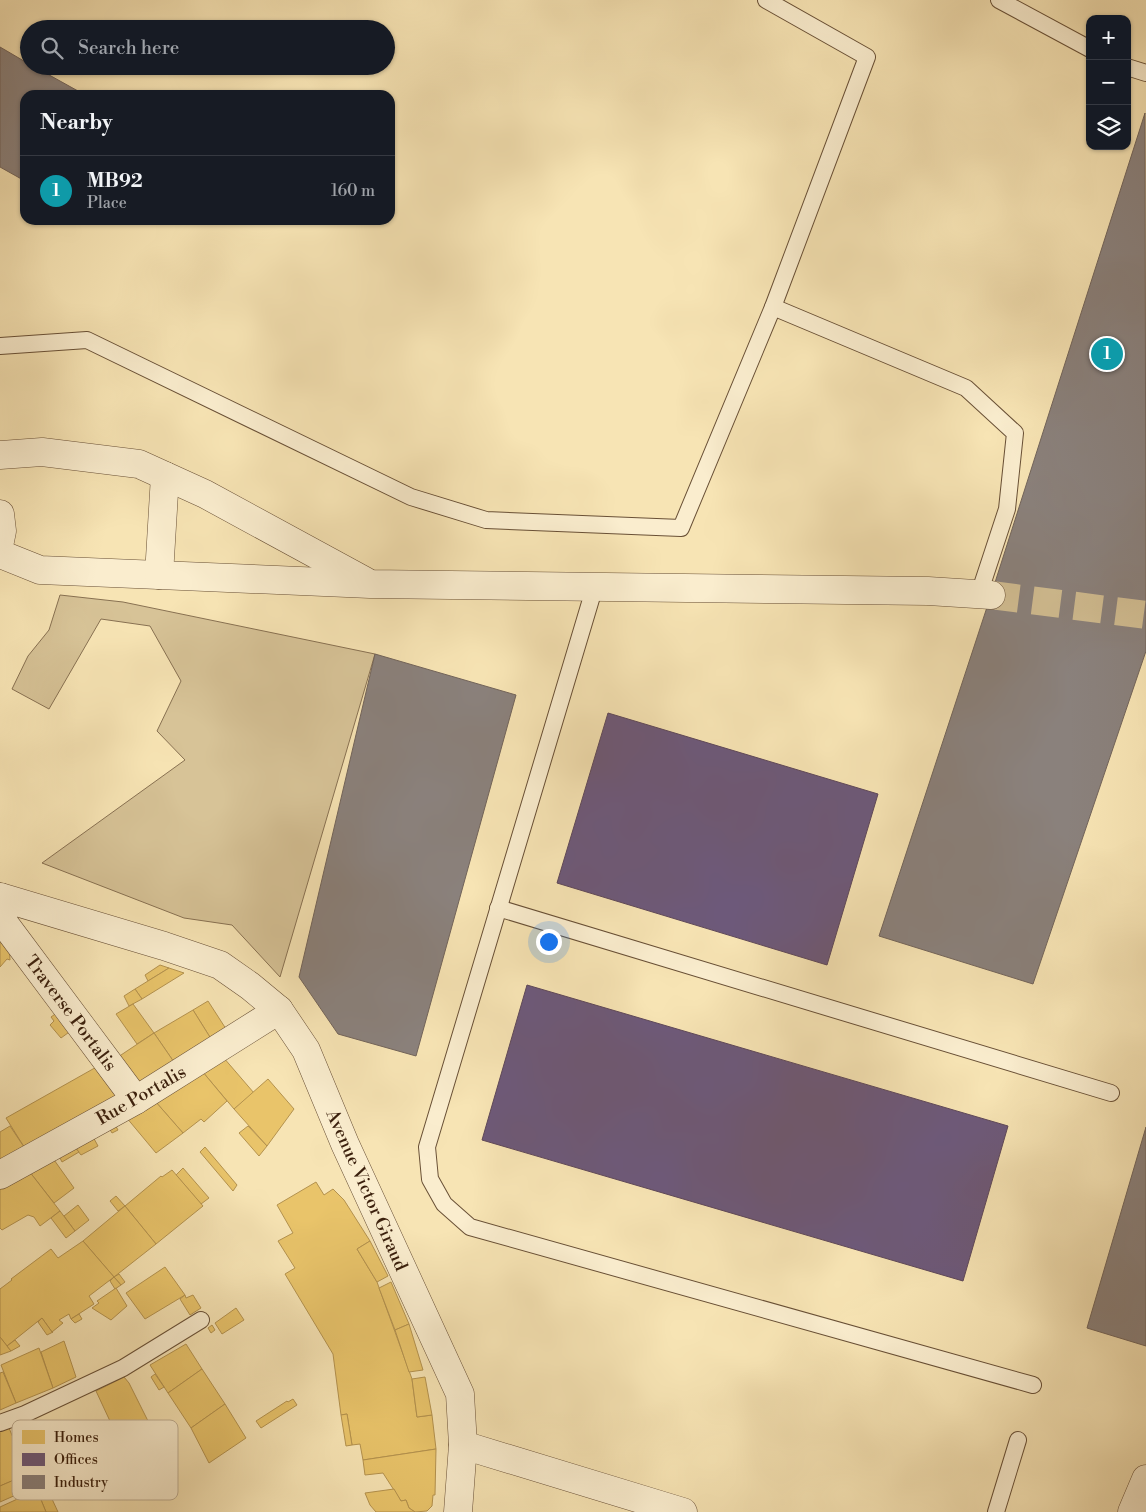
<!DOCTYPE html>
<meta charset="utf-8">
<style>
:root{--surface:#171b24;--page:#242831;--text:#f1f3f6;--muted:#9ea1a6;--line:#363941;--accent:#0f766e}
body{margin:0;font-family:"Libre Bodoni",serif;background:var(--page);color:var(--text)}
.controls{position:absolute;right:15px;top:15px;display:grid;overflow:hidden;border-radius:10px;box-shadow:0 1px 4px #0004}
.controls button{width:45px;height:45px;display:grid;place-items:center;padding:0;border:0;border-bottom:1px solid var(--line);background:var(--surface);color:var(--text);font:25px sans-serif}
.you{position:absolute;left:548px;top:941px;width:18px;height:18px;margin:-12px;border:4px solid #fff;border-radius:50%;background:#1a73e8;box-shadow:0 0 0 8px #1a73e833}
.badge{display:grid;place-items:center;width:32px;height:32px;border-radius:50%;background:var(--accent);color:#fff;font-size:16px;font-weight:700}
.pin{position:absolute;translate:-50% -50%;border:2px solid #fff;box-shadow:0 1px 5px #0006}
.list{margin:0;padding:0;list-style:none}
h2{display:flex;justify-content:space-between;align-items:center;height:65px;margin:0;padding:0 20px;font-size:21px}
h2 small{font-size:16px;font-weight:400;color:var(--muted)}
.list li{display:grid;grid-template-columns:32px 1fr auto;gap:15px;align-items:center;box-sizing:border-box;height:70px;padding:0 20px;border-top:1px solid var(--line)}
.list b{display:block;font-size:19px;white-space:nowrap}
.list p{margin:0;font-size:16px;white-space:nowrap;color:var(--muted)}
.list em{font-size:16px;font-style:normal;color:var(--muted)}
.icon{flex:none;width:28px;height:28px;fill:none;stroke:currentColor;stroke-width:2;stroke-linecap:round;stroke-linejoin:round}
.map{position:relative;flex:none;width:1146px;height:1512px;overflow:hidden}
.search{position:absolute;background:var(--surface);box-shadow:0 1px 4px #0004;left:20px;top:20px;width:375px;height:55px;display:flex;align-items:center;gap:12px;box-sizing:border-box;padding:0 18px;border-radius:28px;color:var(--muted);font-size:19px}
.panel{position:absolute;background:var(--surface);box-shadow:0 1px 4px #0004;left:20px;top:90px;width:375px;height:135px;border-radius:15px}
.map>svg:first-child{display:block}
.green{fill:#d7c397;stroke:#887152}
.homes{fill:#e9c46a;stroke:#b4924e}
.offices{fill:#6d597a;stroke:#5e4859}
.industry{fill:#8a817c;stroke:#72645a}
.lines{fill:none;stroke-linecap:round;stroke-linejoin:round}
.street-tunnel{stroke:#d1bd92;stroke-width:28;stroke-dasharray:28 14;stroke-linecap:butt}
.lane-casing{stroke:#695036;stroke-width:18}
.street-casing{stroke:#695036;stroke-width:29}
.lane{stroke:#faedce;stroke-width:16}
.street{stroke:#faedce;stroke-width:28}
.labels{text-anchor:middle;stroke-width:5;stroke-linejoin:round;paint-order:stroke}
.street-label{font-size:18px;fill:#3a1f0c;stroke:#faedce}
.key{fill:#faedce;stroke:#c0af94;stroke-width:1}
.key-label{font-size:14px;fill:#3a1f0c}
</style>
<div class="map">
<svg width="1146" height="1512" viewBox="0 0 1146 1512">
<rect width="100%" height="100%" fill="#f7e4b4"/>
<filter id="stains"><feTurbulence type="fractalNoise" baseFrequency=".004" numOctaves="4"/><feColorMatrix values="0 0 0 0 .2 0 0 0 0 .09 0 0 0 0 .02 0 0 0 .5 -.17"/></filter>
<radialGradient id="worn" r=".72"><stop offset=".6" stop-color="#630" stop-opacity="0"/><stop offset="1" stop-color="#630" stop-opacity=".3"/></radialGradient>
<path class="green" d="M60,595l63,7 252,52 -95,323 -48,-52 -48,-7 -142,-55 143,-103 -28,-29 24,-50 -31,-55 -49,-7 -52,90 -37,-20 16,-33 21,-26z"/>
<g class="homes">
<path d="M0,930l9,13 1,17 -3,-1 -7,8z"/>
<path d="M160,965l9,3 -21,13 -3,-6z"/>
<path d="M169,968l15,5 -42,26 -7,-10z"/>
<path d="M135,989l7,10 -13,7 -5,-10z"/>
<path d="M208,1001l20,31 -15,10 -20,-32z"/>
<path d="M133,1004l21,29 -17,11 -21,-30z"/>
<path d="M193,1010l20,32 -37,23 -22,-32z"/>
<path d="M58,1012l14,18 -11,8 -11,-13 4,-4 -3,-4z"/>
<path d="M154,1033l22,32 -37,22 -21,-30z"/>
<path d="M223,1057l31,36 -20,16 -32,-38z"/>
<path d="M100,1065l23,32 -97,53 -20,-32z"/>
<path d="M202,1071l25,30 -23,21 -3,-3 -18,14 -28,-32z"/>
<path d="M268,1079l26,30 -27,37 -33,-37z"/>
<path d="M155,1101l28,32 -27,20 -30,-36z"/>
<path d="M114,1123l4,7 -6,3 -4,-7z"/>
<path d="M10,1126l16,24 -26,15v-33z"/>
<path d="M248,1126l19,20 -8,10 -20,-23z"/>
<path d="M92,1135l6,11 -17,9 -7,-9z"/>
<path d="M74,1146l5,6 -17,10 -4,-8z"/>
<path d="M205,1147l32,38 -4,6 -33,-39z"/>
<path d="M52,1157l22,31 -20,15 -25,-32z"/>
<path d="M183,1168l26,30 -8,6 -25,-29z"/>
<path d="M172,1170l31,36 -47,38 -31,-38 36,-30 1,1z"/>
<path d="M29,1171l31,40 -20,15 -6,-9 -6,-2 -26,15 -2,-2v-42z"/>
<path d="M316,1182l8,13 9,-6 11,11 26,41 -13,8 20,33 35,97 5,38 15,-2 4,34 -73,11 -3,-16 -8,1 -5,-31 -6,1 -8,-61 -48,-80 10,-6 -17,-27 15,-8 -16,-28z"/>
<path d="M116,1196l9,10 -7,5 -8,-10z"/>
<path d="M78,1205l11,15 -14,11 -11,-15z"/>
<path d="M125,1206l31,38 -42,33 -31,-36z"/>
<path d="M60,1211l15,20 -9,7 -15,-20z"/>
<path d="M83,1241l31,36 -25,19 5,8 -23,15 -2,-5 -10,6 4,3 -11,9 -10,-14 -35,28 -7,-9v-48l12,-9 -1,-1 40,-30 7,9z"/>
<path d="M370,1241l18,35 -11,6 -20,-33z"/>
<path d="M165,1267l20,28 -40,24 -19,-26z"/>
<path d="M119,1274l6,8 -4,3 -7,-8z"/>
<path d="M114,1277l7,8 -6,4 -5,-8z"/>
<path d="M391,1282l18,42 -14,6 -16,-42z"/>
<path d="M116,1288l11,18 -16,14 -19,-12 7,-5 -2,-2z"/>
<path d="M185,1295l1,3 7,-3 8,13 -11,7 -10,-16z"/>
<path d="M236,1308l8,12 -22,14 -7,-11z"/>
<path d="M79,1314l3,5 -7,4 -4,-4z"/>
<path d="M42,1318l10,14h1l-6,3 -9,-13z"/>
<path d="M409,1324l14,46 -14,2 -14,-42z"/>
<path d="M212,1325l3,5 -4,3 -3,-5z"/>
<path d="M0,1337l11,14 -11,4z"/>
<path d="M15,1340l5,6 -9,5 -4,-5z"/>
<path d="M64,1341l12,36 -23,11 -12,-36z"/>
<path d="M186,1344l16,25 -34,24 -18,-28z"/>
<path d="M39,1348l14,40 -37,15 -15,-38z"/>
<path d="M202,1369l23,35 -34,24 -23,-35z"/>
<path d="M3,1372l13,31 -16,7v-37z"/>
<path d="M155,1374l9,13 -5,3 -8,-13z"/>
<path d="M124,1377l5,6 19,38 -32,13 -20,-43z"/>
<path d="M425,1377l7,38 -15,2 -5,-38z"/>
<path d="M293,1399l4,6 -36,23 -5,-7 31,-20 1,1z"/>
<path d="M225,1404l21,34 -37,25 -18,-35z"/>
<path d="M347,1414l5,31 -6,1 -5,-31z"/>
<path d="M9,1428l19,46 -28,12v-55z"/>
<path d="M436,1449l-1,46h-2l-1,11 -5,5 -12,1 -6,-4 -3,-8 -5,1 -18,-28 -18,2 -2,-15z"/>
<path d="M28,1474l6,13 -34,15v-16z"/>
<path d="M46,1486l12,26h-12l-9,-22z"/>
<path d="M394,1489l7,12 5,-1 3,8 6,4h-39l-6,-7 -5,-12z"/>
<path d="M37,1490l9,22h-46v-5z"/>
</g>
<g class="offices">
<path d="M608,713l270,81 -51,171 -270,-82z"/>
<path d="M527,985l481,141 -45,155 -481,-141z"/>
</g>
<g class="industry">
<path d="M0,47l29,17v2h4l45,25 -2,4h-51v86l-25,-14z"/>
<path d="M1145,113l1,538 -113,333 -154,-48 112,-341z"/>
<path d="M375,654l141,41 -100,361 -78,-22 -39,-57z"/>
<path d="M1146,1127v219l-59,-18z"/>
</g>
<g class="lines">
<path class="street-tunnel" d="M991,595l155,20"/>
<g class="lane-casing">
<g id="lane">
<path d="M999,0l91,49"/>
<path d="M1127,67l19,6"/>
<path d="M773,307l193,81 49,45 -8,76 -28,85"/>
<path d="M0,346l87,-6 324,157 75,23 195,8 92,-221 94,-250 -101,-57"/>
<path d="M595,586l-168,561 3,32 14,25 26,23 563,158"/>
<path d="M498,908l613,185"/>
<path d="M0,1423l25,-9 98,-46 78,-48"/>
<path d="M996,1512l22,-72"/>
</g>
</g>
<g class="street-casing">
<g id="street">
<path d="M0,455l42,-3 97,12 66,30 160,87"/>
<path d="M0,514l2,17 -2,10"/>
<path d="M0,554l40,16 119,5 211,9 558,7 63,4"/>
<path d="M159,575l6,-99"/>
<path d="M0,897l164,49 56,19 30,21 29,24 27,40 39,94 115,250 3,51 220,67"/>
<path d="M0,897l4,26 132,177"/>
<path d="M0,1175l136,-75 143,-90"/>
<path d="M458,1512l5,-67"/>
<path d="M1132,1512l14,-33"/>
</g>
</g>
<use href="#lane" class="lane"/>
<use href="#street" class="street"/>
</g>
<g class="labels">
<g class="street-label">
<text transform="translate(71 1013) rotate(53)" y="6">Traverse Portalis</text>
<text transform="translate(141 1095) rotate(-30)" y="6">Rue Portalis</text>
<text transform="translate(367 1190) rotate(66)" y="6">Avenue Victor Giraud</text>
</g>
</g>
<rect x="12" y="1420" width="166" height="80" rx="8" class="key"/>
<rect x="22" y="1430" width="23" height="14" fill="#e9c46a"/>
<rect x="22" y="1453" width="23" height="13" fill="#6d597a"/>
<rect x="22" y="1475" width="23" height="14" fill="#8a817c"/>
<g class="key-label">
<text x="54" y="1442">Homes</text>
<text x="54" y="1464">Offices</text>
<text x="54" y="1487">Industry</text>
</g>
<rect width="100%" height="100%" filter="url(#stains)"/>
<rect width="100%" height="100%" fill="url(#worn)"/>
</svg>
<div class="controls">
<button>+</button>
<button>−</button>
<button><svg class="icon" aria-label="layers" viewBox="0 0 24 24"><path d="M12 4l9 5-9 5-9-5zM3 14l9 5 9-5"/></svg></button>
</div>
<div class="you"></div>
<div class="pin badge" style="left:1107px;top:354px;background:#0f9aa8">1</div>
<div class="search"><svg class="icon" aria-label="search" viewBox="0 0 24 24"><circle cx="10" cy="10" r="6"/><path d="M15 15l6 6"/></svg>Search here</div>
<section class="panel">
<h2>Nearby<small></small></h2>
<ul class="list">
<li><span class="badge" style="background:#0f9aa8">1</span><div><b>MB92</b><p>Place</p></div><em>160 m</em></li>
</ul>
</section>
</div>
